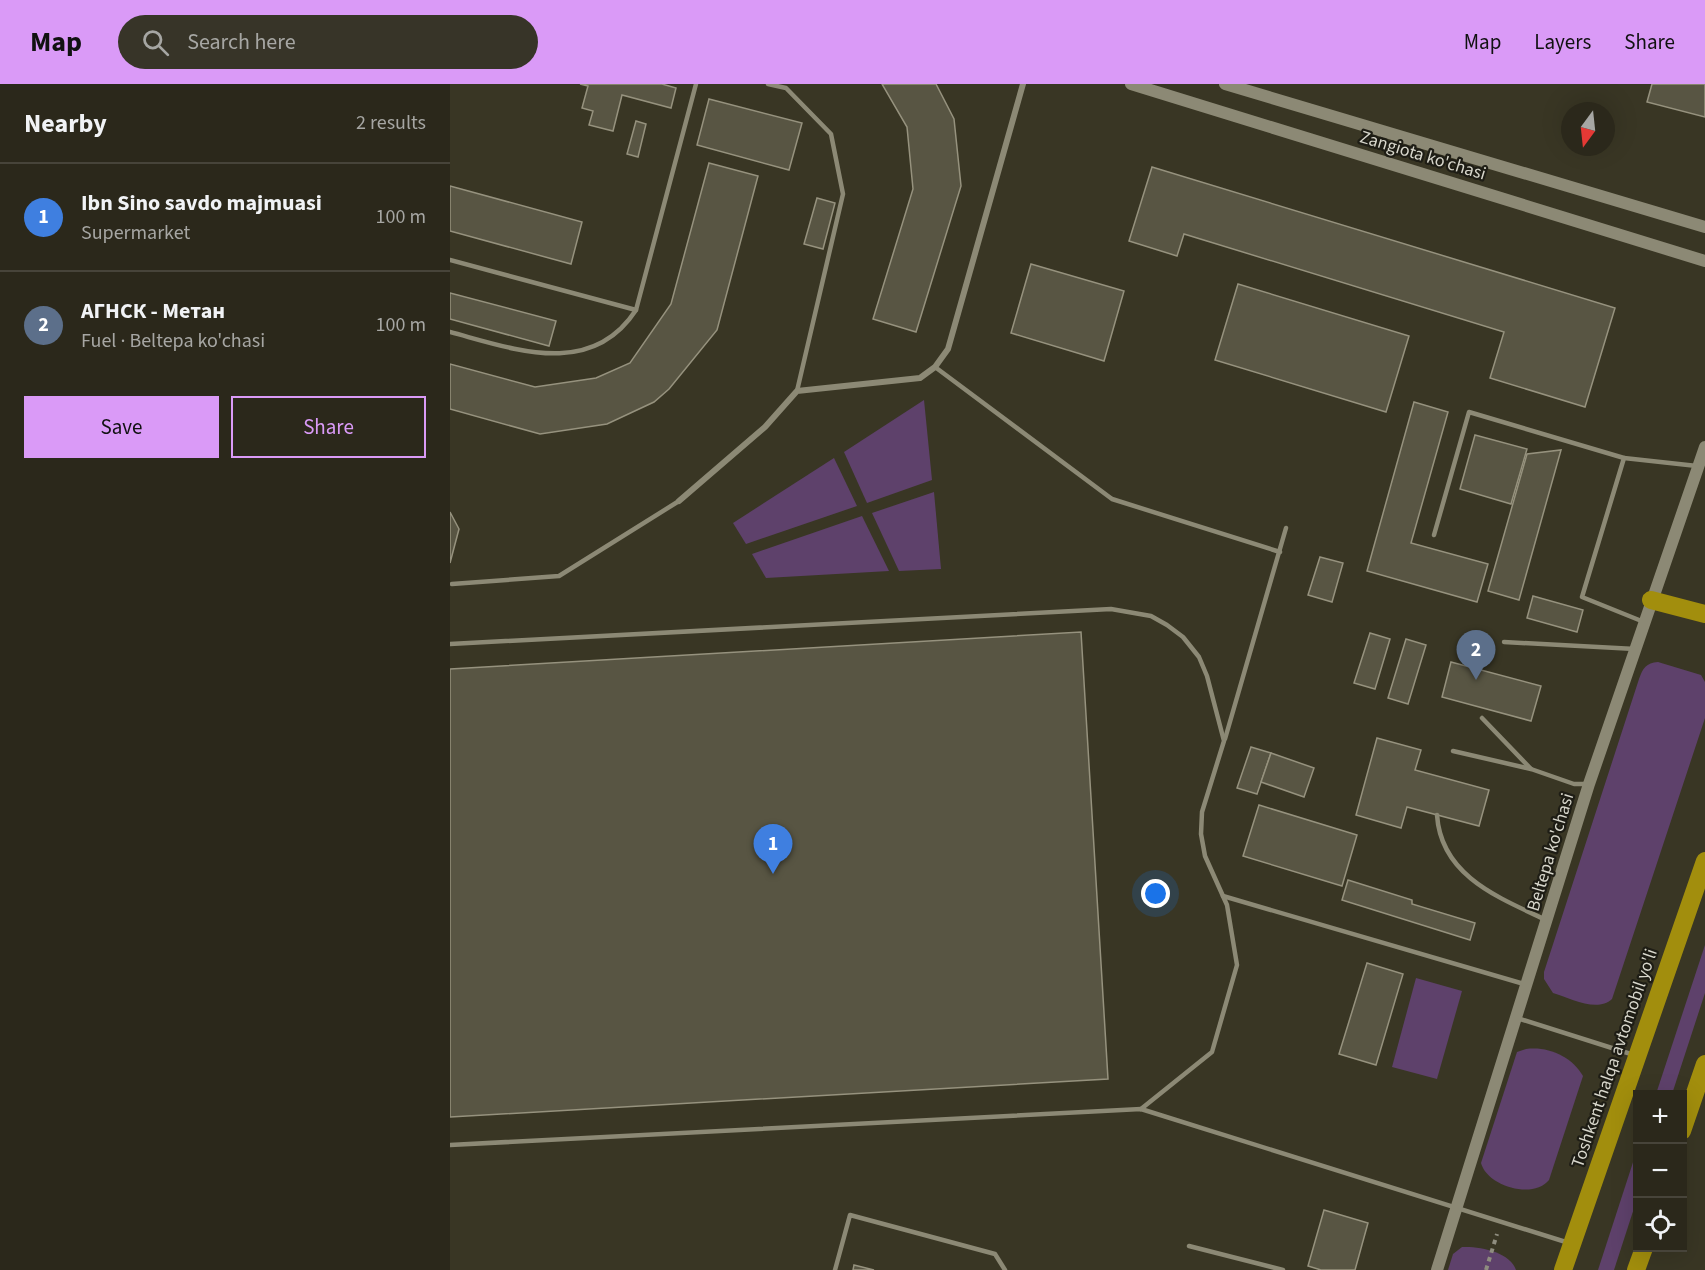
<!DOCTYPE html>
<meta charset="utf-8">
<style>
:root{--surface:#2b281b;--page:#373428;--text:#f1f3f6;--muted:#a6a6a3;--line:#47443a;--accent:#da9af7}
body{margin:0;font-family:"Source Sans 3",sans-serif;background:var(--page);color:var(--text)}
.controls{position:absolute;right:18px;bottom:18px;display:grid;overflow:hidden;border-radius:0px;box-shadow:0 6px 24px #0002}
.controls button{width:54px;height:54px;display:grid;place-items:center;padding:0;border:0;border-bottom:2px solid var(--line);background:var(--surface);color:var(--text);font:30px sans-serif}
.compass{position:absolute;left:1111px;top:18px;width:54px;height:54px;border-radius:50%;background:var(--surface);box-shadow:0 6px 24px #0002;rotate:195deg}
.you{position:absolute;left:706px;top:810px;width:21px;height:21px;margin:-15px;border:4px solid #fff;border-radius:50%;background:#1a73e8;box-shadow:0 0 0 9px #1a73e833}
.badge{display:grid;place-items:center;width:39px;height:39px;border-radius:50%;background:var(--accent);color:#fff;font-size:20px;font-weight:700}
.pin{position:absolute;translate:-50% -50px;filter:drop-shadow(0 2px 3px #0008)}
.pin::after{content:'';position:absolute;top:32px;width:21px;height:18px;background:inherit;clip-path:polygon(0 0,100% 0,50% 100%)}
.list{margin:0;padding:0;list-style:none}
h2{display:flex;justify-content:space-between;align-items:center;height:78px;margin:0;padding:0 24px;font-size:26px}
h2 small{font-size:20px;font-weight:400;color:var(--muted)}
.list li{display:grid;grid-template-columns:39px 1fr auto;gap:18px;align-items:center;box-sizing:border-box;height:108px;padding:0 24px;border-top:2px solid var(--line)}
.list b{display:block;font-size:22px;white-space:nowrap}
.list p{margin:0;font-size:20px;white-space:nowrap;color:var(--muted)}
.list em{font-size:20px;font-style:normal;color:var(--muted)}
.actions{display:flex;gap:12px;padding:18px 24px}
.actions a{flex:1;padding:14px 0;border:2px solid var(--accent);border-radius:0px;text-align:center;font-size:21px;color:var(--accent)}
.actions .main{background:var(--accent);color:#111}
.icon{flex:none;width:33px;height:33px;fill:none;stroke:currentColor;stroke-width:2;stroke-linecap:round;stroke-linejoin:round}
.map{position:relative;flex:none;width:1255px;height:1186px;overflow:hidden}
header{display:flex;align-items:center;gap:36px;box-sizing:border-box;height:84px;padding:0 30px;background:var(--accent);color:#111}
header strong{font-size:28px}
nav{display:flex;gap:33px;margin-inline-start:auto;font-size:21px}
.search{width:420px;height:54px;background:var(--page);display:flex;align-items:center;gap:15px;box-sizing:border-box;padding:0 21px;border-radius:33px;color:var(--muted);font-size:22px}
main{display:flex}
aside{flex:1;background:var(--surface)}
.map>svg:first-child{display:block}
.green{fill:#5e416b}
.building{fill:#585543;stroke:#96927e;stroke-width:1.5}
.lines{fill:none;stroke-linecap:round;stroke-linejoin:round}
.path{stroke:#8f8d7f;stroke-width:4;stroke-dasharray:4.5 4.5;stroke-linecap:butt}
.lane{stroke:#8c8975;stroke-width:4.5}
.street{stroke:#8c8975;stroke-width:6}
.secondary{stroke:#8c8975;stroke-width:12}
.highway{stroke:#a28e0d;stroke-width:18}
.labels{text-anchor:middle;stroke-width:4.5;stroke-linejoin:round;paint-order:stroke}
.street-label{font-size:18px;fill:#d8d7cc;stroke:#1e1d15}
</style>
<header>
<strong>Map</strong>
<div class="search"><svg class="icon" aria-label="search" viewBox="0 0 24 24"><circle cx="10" cy="10" r="6"/><path d="M15 15l6 6"/></svg>Search here</div>
<nav><a>Map</a><a>Layers</a><a>Share</a></nav>
</header>
<main>
<aside>
<h2>Nearby<small>2 results</small></h2>
<ul class="list">
<li><span class="badge" style="background:#3f7fe0">1</span><div><b>Ibn Sino savdo majmuasi</b><p>Supermarket</p></div><em>100 m</em></li>
<li><span class="badge" style="background:#5c6f8a">2</span><div><b>АГНСК - Метан</b><p>Fuel · Beltepa ko'chasi</p></div><em>100 m</em></li>
</ul>
<div class="actions"><a class="main">Save</a><a>Share</a></div>
</aside>
<div class="map">
<svg width="1255" height="1186" viewBox="0 0 1255 1186">
<rect width="100%" height="100%" fill="#393624"/>
<g class="green">
<path d="M474,316l8,80 -65,23 -23,-51z"/>
<path d="M384,374l23,48 -111,38 -13,-21z"/>
<path d="M484,408l7,77 -42,2 -27,-58z"/>
<path d="M412,432l27,55 -123,7 -14,-24z"/>
<path d="M1208,578l43,13 4,7v36l-93,281c-15,14 -42,-1 -59,-6l-9,-14v-7l95,-293c4,-11 7,-16 19,-17z"/>
<path d="M1255,861v48l-33,101h-16z"/>
<path d="M966,894l46,13 -25,88 -45,-12z"/>
<path d="M1076,965c23,-3 46,8 57,27l-34,104c-16,20 -62,6 -68,-17l36,-111z"/>
<path d="M1187,1066v49l-23,71h-16z"/>
<path d="M1012,1163c18,-1 48,5 54,23h-68l5,-16z"/>
</g>
<g class="building">
<path d="M130,0h82l14,4 -5,20 -49,-13 -9,36 -24,-6 4,-14 -11,-3 6,-22z"/>
<path d="M432,0h54l18,35 7,67 -45,146 -43,-13 40,-130 -6,-62z"/>
<path d="M1202,0h53v33l-58,-15z"/>
<path d="M259,15l93,24 -13,47 -92,-25z"/>
<path d="M186,37l10,3 -8,33 -11,-3z"/>
<path d="M259,79l49,13 -41,154 -48,59 -15,13 -47,22 -67,10 -90,-25v-45l85,23 61,-9 34,-15 41,-59z"/>
<path d="M702,83l463,141 -30,99 -95,-29 14,-46 -320,-98 -7,22 -48,-15z"/>
<path d="M0,102l132,36 -11,42 -121,-33z"/>
<path d="M367,114l18,5 -12,46 -19,-5z"/>
<path d="M581,180l93,27 -20,70 -93,-28z"/>
<path d="M788,200l171,52 -23,76 -171,-52z"/>
<path d="M0,209l106,28 -7,25 -99,-27z"/>
<path d="M964,318l34,10 -37,131 77,21 -11,38 -110,-31z"/>
<path d="M1025,351l52,14 -16,55 -51,-15z"/>
<path d="M1111,366l-42,150 -31,-9 39,-137z"/>
<path d="M0,428l9,17 -9,34z"/>
<path d="M870,473l23,6 -11,39 -24,-7z"/>
<path d="M1083,512l50,14 -6,22 -50,-14z"/>
<path d="M631,548l27,447 -658,38v-448z"/>
<path d="M920,549l20,6 -15,50 -21,-6z"/>
<path d="M956,555l20,6 -18,59 -20,-6z"/>
<path d="M1001,578l90,24 -10,35 -89,-24z"/>
<path d="M927,654l44,12 -6,20 74,20 -10,36 -72,-19 -6,21 -45,-13z"/>
<path d="M801,663l20,6 -14,41 -20,-6z"/>
<path d="M821,669l43,15 -10,29 -43,-15z"/>
<path d="M809,721l98,30 -15,51 -99,-30z"/>
<path d="M898,796l64,20v4l63,19 -5,17 -128,-40z"/>
<path d="M917,879l36,11 -27,91 -37,-11z"/>
<path d="M874,1126l44,13 -13,47h-34l-13,-4z"/>
<path d="M404,1181l20,5h-21z"/>
</g>
<g class="lines">
<path class="path" d="M1036,1186l11,-36"/>
<g class="lane">
<path d="M318,0l18,4 45,46 12,60 -46,197"/>
<path d="M0,176l186,50"/>
<path d="M0,248c64,17 141,47 186,-22l60,-226"/>
<path d="M485,283l177,132 168,53"/>
<path d="M984,451l35,-123 155,46"/>
<path d="M2,500l107,-8 120,-75"/>
<path d="M1194,538l-62,-25 42,-139 73,8"/>
<path d="M1054,558l131,7"/>
<path d="M0,560l661,-35 40,7 16,9 16,12 16,20 8,19 17,65 -22,71 -1,22 4,22 22,49 10,60 -25,87 -71,57"/>
<path d="M1032,634l49,51 43,15h13"/>
<path d="M775,655l61,-211"/>
<path d="M1003,667l78,18"/>
<path d="M987,731c4,60 60,82 107,104"/>
<path d="M773,812l301,88"/>
<path d="M1067,934l117,37"/>
<path d="M0,1061l691,-36 428,134"/>
<path d="M739,1162l94,24"/>
<path d="M385,1186l15,-55 145,39 10,16"/>
</g>
<path class="street" d="M229,417l86,-74 32,-36 123,-13 15,-11 13,-18 75,-265"/>
<g class="secondary">
<path d="M681,0l574,177"/>
<path d="M775,0l480,143"/>
<path d="M987,1186l152,-486 116,-337"/>
</g>
<g class="highway">
<path d="M1201,516l54,14"/>
<path d="M1232,1047l23,-67"/>
<path d="M1113,1186l142,-409"/>
<path d="M1186,1186l8,-22"/>
</g>
</g>
<g class="labels">
<g class="street-label">
<text transform="translate(973 71) rotate(17)" y="6">Zangiota ko'chasi</text>
<text transform="translate(1100 768) rotate(-73)" y="6">Beltepa ko'chasi</text>
<text transform="translate(1164 974) rotate(-71)" y="6">Toshkent halqa avtomobil yo'li</text>
</g>
</g>
</svg>
<div class="controls">
<button>+</button>
<button>−</button>
<button><svg class="icon" aria-label="locate" viewBox="0 0 24 24"><circle cx="12" cy="12" r="6"/><path d="M12 2v4M12 18v4M2 12h4M18 12h4"/></svg></button>
</div>
<svg class="compass" viewBox="-18 -18 36 36"><path d="M0-13l5 13h-10z" fill="#e53935"/><path d="M0 13l5-13h-10z" fill="#a6a6a3"/></svg>
<div class="you"></div>
<div class="pin badge" style="left:323px;top:790px;background:#3f7fe0">1</div>
<div class="pin badge" style="left:1026px;top:596px;background:#5c6f8a">2</div>
</div>
</main>
